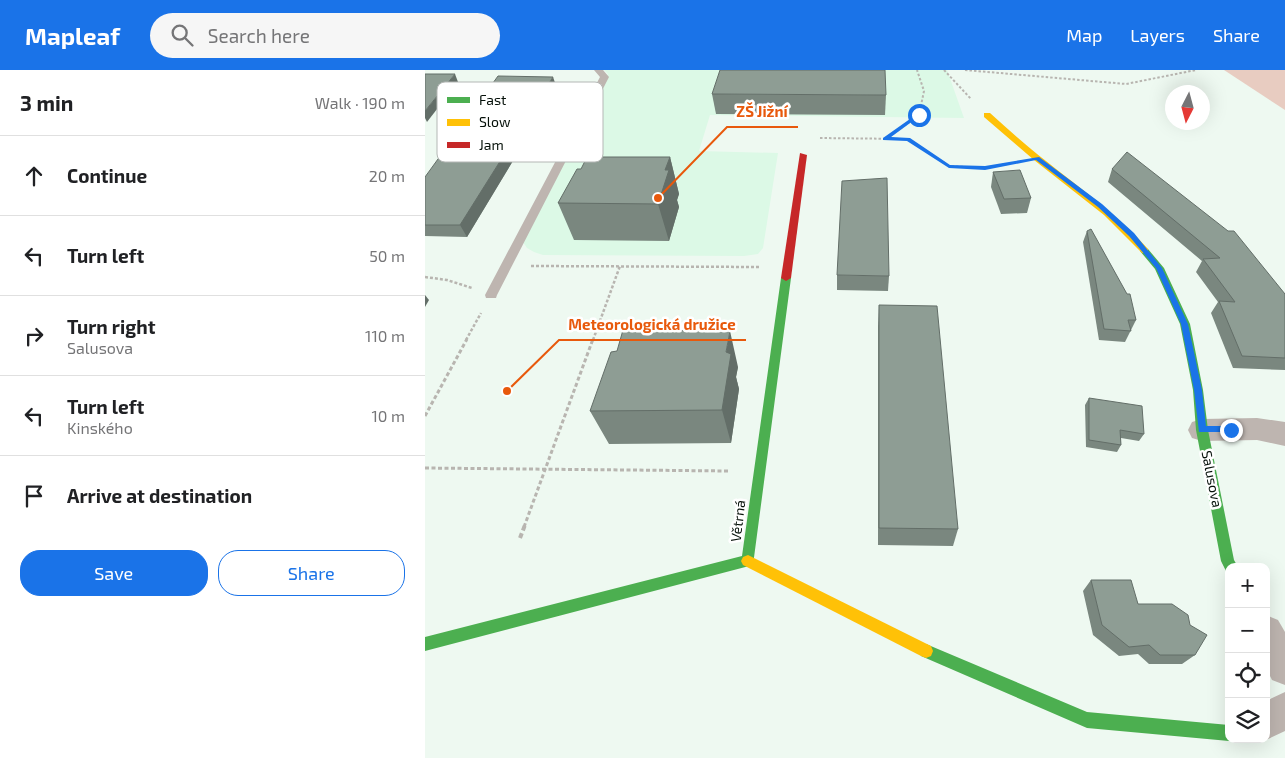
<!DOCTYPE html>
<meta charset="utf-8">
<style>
:root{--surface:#fff;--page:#f6f6f6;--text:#202124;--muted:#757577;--line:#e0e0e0;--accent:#1a73e8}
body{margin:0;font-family:"Exo 2",sans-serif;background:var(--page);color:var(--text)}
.controls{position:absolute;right:15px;bottom:15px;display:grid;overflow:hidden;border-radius:10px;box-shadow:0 5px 20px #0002}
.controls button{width:45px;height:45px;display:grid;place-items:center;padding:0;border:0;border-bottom:1px solid var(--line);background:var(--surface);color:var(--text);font:25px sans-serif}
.compass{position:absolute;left:740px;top:15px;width:45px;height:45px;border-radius:50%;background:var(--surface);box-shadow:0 5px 20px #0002;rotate:186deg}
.stop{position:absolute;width:15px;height:15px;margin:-11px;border:4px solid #1a73e8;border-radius:50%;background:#fff}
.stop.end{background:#1a73e8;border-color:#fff;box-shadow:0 1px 5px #0008}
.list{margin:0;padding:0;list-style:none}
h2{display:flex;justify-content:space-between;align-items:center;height:65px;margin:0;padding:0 20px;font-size:21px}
h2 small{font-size:16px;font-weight:400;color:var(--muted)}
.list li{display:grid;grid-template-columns:32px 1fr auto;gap:15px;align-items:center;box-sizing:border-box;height:80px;padding:0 20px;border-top:1px solid var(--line)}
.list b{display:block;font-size:19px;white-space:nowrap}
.list p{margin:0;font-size:16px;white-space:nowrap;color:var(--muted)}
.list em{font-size:16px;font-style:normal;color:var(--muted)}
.actions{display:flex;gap:10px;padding:15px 20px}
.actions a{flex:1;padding:11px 0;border:1px solid var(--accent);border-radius:20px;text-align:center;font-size:18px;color:var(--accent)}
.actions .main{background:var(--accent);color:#fff}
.icon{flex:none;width:28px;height:28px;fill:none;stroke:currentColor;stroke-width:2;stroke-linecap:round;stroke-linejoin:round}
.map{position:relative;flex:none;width:860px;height:688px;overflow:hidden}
header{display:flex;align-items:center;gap:30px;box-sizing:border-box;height:70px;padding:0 25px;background:var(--accent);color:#fff}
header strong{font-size:24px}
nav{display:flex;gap:28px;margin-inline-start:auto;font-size:18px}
.search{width:350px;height:45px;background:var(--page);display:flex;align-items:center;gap:12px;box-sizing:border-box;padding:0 18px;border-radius:28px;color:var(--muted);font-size:19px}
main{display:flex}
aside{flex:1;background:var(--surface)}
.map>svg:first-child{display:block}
.built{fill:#dcf9e6}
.forest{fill:#e8ccc1}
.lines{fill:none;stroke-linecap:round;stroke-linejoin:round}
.path-far3{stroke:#b8b5b0;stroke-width:2;stroke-dasharray:2.5 2;stroke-linecap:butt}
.path-far2{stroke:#b8b5b0;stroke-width:2.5;stroke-dasharray:3 2;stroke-linecap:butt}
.path-far1{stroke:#b8b5b0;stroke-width:3;stroke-dasharray:4 2.5;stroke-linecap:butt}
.path{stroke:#b8b5b0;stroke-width:4;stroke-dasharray:5 3;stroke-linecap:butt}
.lane{fill:#beb5b0;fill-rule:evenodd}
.street{fill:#beb5b0;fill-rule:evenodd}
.fast{fill:#4caf50;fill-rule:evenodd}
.slow{fill:#ffc107;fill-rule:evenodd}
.jam{fill:#c62828;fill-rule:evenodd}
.wall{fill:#7a877f}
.shaded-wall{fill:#636e68}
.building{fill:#8e9d94;stroke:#636e68}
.route{fill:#1a73e8}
.labels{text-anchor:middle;stroke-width:5;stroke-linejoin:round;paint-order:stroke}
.street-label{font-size:14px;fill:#051009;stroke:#fff}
.key{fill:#fff;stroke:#b4b7b5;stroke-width:1}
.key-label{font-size:14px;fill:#051009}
.leader{fill:none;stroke:#e8590c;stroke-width:2}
.callout-dot{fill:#e8590c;stroke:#fff;stroke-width:2}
.callout-label{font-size:15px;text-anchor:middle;font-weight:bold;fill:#e8590c;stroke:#fff;stroke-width:5;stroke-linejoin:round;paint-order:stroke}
</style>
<header>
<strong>Mapleaf</strong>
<div class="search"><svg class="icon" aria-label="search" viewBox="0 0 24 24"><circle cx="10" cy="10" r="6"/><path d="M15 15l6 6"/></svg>Search here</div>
<nav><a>Map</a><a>Layers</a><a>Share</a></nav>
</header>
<main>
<aside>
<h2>3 min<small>Walk · 190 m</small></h2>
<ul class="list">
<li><svg class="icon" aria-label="ahead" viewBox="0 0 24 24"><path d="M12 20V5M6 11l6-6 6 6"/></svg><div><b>Continue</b></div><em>20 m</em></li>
<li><svg class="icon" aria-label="left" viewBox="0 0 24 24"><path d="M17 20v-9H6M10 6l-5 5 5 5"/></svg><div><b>Turn left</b></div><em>50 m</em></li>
<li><svg class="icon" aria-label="right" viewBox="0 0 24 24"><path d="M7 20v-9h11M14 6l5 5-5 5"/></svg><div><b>Turn right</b><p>Salusova</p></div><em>110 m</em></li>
<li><svg class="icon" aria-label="left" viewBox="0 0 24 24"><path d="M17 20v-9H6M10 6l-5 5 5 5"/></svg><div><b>Turn left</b><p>Kinského</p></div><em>10 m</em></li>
<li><svg class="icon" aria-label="arrive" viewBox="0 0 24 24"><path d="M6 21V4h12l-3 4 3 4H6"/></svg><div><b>Arrive at destination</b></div></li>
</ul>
<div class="actions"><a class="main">Save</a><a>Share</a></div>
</aside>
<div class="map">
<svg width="860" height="688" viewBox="0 0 860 688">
<rect width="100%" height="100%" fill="#eef9f1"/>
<path class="built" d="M179,0h343l17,48 -254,-3 -11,36 79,2 -15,95 -5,6 -14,2 -201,-1 -9,-3 -7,-4 -4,-6 85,-168z"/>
<path class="forest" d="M799,0h61v40z"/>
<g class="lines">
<g class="path-far3">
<path d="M519,0l27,29"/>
<path d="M540,0l161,14 70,-14"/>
<path d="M395,68l88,1 41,27 36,2 23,-4"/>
<path d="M461,69l33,-24 5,-24 -7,-21"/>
</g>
<g class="path-far2">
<path d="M106,196l229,1"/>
<path d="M0,207l22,3 25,8"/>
<path d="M41,270l15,-27"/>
<path d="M168,270l27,-74"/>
</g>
<g class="path-far1">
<path d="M0,346l42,-77"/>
<path d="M0,398l304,3"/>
<path d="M99,457l69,-188"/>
</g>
<path class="path" d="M95,468l5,-13"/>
<path class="lane" d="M169,0h9l6,7 -112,218 -1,3h-10l-1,-3 115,-218z"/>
<g class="street">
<path d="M832,348l28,4v24l-28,-6 -55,1 -10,-3 -4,-8 4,-8 10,-3z"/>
<path d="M841,545l12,5 7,12v53l-13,-5 -6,-12z"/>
<path d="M860,622v39l-19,9 -1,-1h1v-38z"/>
</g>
<g class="fast">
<path d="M720,178l3,1 16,19 26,56 13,66 5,40 26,130 4,7h-9v5l-3,-1 -5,-10 -25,-131 -3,-40 -13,-66 -25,-55 -15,-18z"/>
<path d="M361,205l5,3 -38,287 -328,86v-14l317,-81 39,-278z"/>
<path d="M501,574l161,68 142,13v14h4l-4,2 -142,-13 -166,-72 -2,-5 2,-5z"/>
</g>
<g class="slow">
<path d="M559,43h6c18,16 36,33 56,48 35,28 72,54 102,88v4h-6l-38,-38 -70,-55 -50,-43z"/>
<path d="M323,485l183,91 2,5 -2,5 -5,2 -5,-2 -178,-91 -2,-4 2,-4z"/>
</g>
<path class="jam" d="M375,83l7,2 -16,123 -5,3 -5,-3z"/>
</g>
<g class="wall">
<path d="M132,18l-90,149 -42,-1v-59z"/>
<path d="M287,24l174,1 -1,20 -169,-1z"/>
<path d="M245,87l9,37 -2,6 2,7 -10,34 -95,-1 -16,-37 23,-34z"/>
<path d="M687,99l173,125v76l-52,-2 -22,-55 7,-11 -22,-30 6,-11 -94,-79z"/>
<path d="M568,102l38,26 -4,15 -26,1 -10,-27z"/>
<path d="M662,161l49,89 -11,22 -26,-2 -16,-98z"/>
<path d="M412,205l52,1 -1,15 -51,-1z"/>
<path d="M454,235l79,224 -5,17 -75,-1v-219z"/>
<path d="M313,297l-2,10 3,12 -8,54 -122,1 -19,-33z"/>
<path d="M664,328l55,36 -5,7 -18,-3v7l-4,7 -31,-5 -1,-42z"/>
<path d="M666,510l47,24 57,51 -13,9h-33l-11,-10 -19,2 -26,-21 -10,-44z"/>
</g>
<g class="shaded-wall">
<path d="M30,4l3,8 -31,40 -2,-4v-7z"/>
<path d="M128,7l4,11 -90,149 -7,-12z"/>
<path d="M245,87l9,37 -2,6 2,7 -10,34 -11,-37 7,-34z"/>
<path d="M0,225l4,5 -4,7z"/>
<path d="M305,261l8,36 -2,10 3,12 -8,54 -9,-33 4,-58z"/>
</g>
<g class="building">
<path d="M295,0h165l1,25 -174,-1z"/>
<path d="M0,4h30l-30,37z"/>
<path d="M73,6l55,1 -93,148h-35v-48z"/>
<path d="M702,82l101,79h6l51,63v64l-43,-2 -23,-55 16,1 -32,-43 17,-1 -108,-89z"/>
<path d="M162,87h83l-5,13h4l-11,34 -100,-1 19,-34h4z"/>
<path d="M595,100l11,28 -27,1 -11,-27z"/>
<path d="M462,108l2,98 -52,-1 5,-94z"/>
<path d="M666,159l36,65h3l6,26h-8l3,11 -27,-2 -17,-98z"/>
<path d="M454,235l58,1 21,223 -79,-1z"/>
<path d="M198,260l107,1 -4,21 5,2 -9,56 -132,1 21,-59 6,-1z"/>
<path d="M664,328l53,8 2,28 -24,-4 1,15 -32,-5z"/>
<path d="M666,510h40l7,24h34l16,11 2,10 17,10 -12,20h-35l-11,-10 -20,2 -27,-22z"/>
</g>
<path class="route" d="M492,44l4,1 -30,22 19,1 40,27 35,1 54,-9 63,47 32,29 28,35 26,56 14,66 4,36h25l4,4 -1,2h-35l-5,-42 -13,-66 -25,-56 -27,-32 -31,-29 -62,-47 -51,10 -36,-2 -42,-27 -24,-1v-2z"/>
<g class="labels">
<g class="street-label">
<text transform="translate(787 409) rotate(79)" y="5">Salusova</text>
<text transform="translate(313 451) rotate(-83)" y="5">Větrná</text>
</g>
</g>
<rect x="12" y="12" width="166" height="80" rx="8" class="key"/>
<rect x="22" y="27" width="23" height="6" fill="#4caf50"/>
<rect x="22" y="49" width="23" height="7" fill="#ffc107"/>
<rect x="22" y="72" width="23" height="6" fill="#c62828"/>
<g class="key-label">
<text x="54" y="35">Fast</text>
<text x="54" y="57">Slow</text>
<text x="54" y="80">Jam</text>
</g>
<path class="leader" d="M233 128L302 57H373M82 321L134 270H321"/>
<g class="callout-dot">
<circle cx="233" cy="128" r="5"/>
<circle cx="82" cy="321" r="5"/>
</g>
<g class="callout-label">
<text x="337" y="47">ZŠ Jižní</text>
<text x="227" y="260">Meteorologická družice</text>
</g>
</svg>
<div class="controls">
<button>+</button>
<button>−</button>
<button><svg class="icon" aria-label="locate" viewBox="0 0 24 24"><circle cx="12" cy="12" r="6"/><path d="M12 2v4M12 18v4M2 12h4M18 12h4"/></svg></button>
<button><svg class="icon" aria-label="layers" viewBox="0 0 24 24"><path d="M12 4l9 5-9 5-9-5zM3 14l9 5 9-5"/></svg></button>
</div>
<svg class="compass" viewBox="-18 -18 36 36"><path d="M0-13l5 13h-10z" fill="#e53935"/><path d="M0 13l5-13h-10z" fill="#757577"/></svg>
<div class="stop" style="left:494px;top:45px"></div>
<div class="stop end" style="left:806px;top:360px"></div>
</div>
</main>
